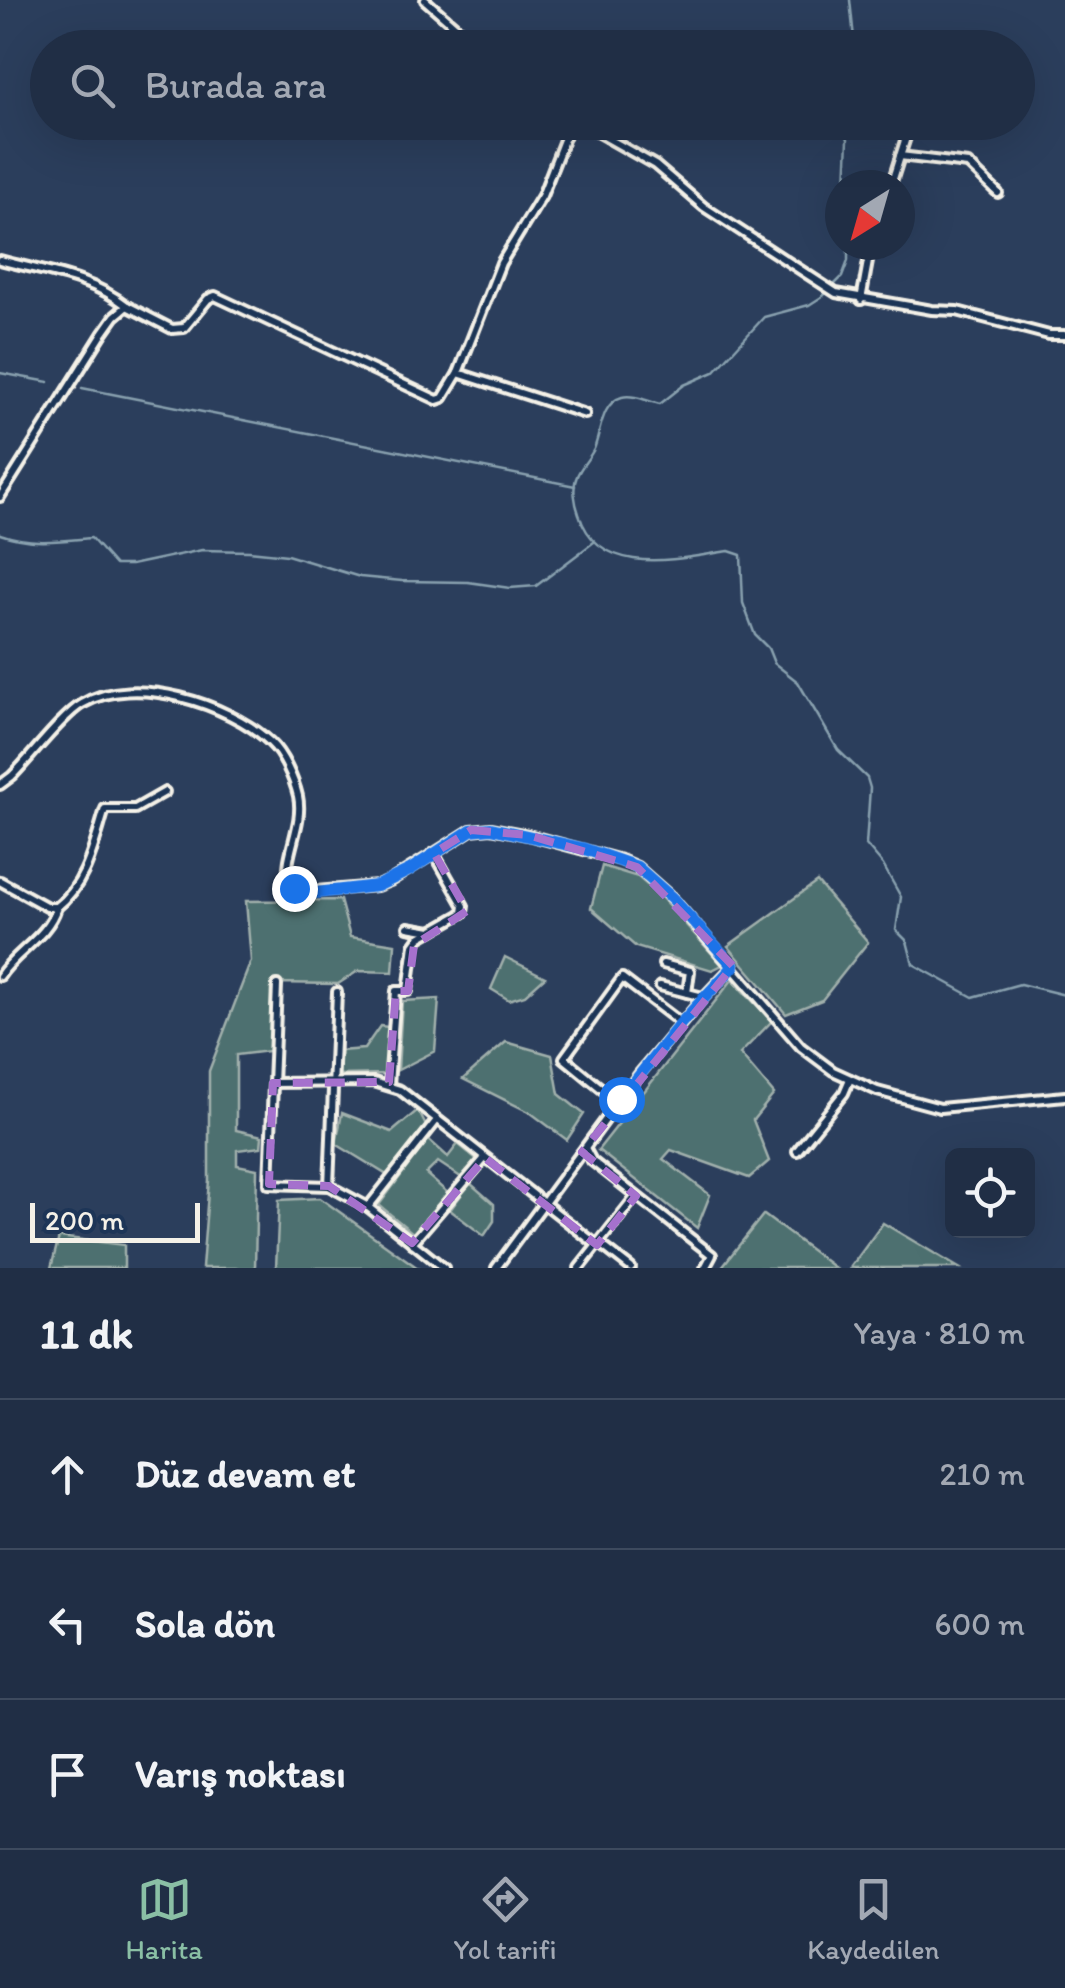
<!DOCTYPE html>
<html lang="tr">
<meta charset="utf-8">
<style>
:root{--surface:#202e45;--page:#2d3a50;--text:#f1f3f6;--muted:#a2a8b3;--line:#3d4a5e;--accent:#8abfa5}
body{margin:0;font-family:Itim,sans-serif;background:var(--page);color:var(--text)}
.controls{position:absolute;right:30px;bottom:30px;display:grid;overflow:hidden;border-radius:15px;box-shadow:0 10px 40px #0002}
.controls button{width:90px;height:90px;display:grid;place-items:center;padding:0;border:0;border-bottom:2px solid var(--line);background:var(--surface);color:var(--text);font:50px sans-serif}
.compass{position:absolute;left:825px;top:170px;width:90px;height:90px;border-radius:50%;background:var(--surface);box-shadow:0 10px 40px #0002;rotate:217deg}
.scale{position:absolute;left:30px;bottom:25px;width:170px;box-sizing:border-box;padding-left:10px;border:5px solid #f4f1e8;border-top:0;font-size:28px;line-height:35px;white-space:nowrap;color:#f4f1e8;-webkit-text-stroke:8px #1d3557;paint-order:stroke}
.stop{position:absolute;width:30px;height:30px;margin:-22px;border:8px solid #1a73e8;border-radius:50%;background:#fff}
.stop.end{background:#1a73e8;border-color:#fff;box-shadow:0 2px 10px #0008}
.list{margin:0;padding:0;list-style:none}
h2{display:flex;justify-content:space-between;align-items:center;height:130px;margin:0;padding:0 40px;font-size:42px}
h2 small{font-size:32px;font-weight:400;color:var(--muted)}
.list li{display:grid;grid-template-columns:65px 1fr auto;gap:30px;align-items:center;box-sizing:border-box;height:150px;padding:0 40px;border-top:2px solid var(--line)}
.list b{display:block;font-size:38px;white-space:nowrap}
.list em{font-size:32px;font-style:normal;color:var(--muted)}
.icon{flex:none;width:55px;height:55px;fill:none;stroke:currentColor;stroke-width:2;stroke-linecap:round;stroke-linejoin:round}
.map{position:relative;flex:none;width:1065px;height:1268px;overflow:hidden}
.search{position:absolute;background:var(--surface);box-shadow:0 10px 40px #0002;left:30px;right:30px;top:30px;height:110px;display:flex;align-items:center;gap:25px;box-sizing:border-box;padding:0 35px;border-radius:55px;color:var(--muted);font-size:38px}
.sheet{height:580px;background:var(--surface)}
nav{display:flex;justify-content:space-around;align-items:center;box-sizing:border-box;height:140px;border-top:2px solid var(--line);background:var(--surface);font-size:28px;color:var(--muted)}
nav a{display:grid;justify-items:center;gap:5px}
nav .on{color:var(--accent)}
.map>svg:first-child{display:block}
.green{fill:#4e7070;stroke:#a1b0ac;stroke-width:2.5}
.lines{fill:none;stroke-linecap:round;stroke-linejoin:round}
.stream{stroke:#89a1af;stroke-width:2.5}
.minor-casing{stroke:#f4f1e8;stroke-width:14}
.minor{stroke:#1d3557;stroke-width:6}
.route{stroke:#1a73e8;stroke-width:12}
.marked{fill:none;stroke:#a571cd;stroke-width:8;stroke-dasharray:20 12;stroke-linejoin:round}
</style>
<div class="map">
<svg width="1065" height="1268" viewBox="0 0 1065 1268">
<rect width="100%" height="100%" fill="#2b3e5c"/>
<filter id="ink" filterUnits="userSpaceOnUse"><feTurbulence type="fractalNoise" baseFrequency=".01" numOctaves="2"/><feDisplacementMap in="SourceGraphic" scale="20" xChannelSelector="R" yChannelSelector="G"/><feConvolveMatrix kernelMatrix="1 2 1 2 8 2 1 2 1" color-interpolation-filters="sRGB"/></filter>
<g filter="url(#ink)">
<g class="green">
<path d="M602,866l36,11 23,20 61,68 -10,5 -76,-23 -45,-39z"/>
<path d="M817,882l51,60 -46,58 -36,14 -58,-68z"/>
<path d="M340,900l10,37 45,7 -2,28 -35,-1 -20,13 -64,-1 -5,68 -33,4v75l26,6 -1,11 -24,3v15l20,4 -2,99h-53l7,-88v-109l42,-110 -5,-60z"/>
<path d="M505,957l40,20 -20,18 -16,5 -18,-11z"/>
<path d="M732,980l40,41 -32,33 34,40 -21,26 16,41 -20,17 -78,-28 -8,9 47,36 -13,33 -99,-78z"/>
<path d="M439,999l-4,52 -37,19 4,-69z"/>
<path d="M380,1026l9,1 -4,47 -46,1 1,-24 24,-2z"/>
<path d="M506,1042l46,13 7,39 25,20 -17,26 -36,-27 -68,-34z"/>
<path d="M418,1110l8,16 -39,49 -51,-31 6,-31 50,19z"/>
<path d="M428,1139l20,18 10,-13 21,17 -17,17 -24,-16 -12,12 23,20 -35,40 -35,-29z"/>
<path d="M470,1183l24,21v17l-10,15 -34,-26z"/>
<path d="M320,1198l98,70h-142l3,-68z"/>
<path d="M763,1215h1l71,53h-114z"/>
<path d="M883,1223l76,45h-109z"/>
<path d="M59,1237l65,8v23h-73z"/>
</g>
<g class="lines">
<g class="stream">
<path d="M850,0l5,48"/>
<path d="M841,122l7,17 -2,46"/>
<path d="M848,245v16l-6,16 -19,19 -14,9 -45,12 -50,55 -30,13 -24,19c-11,-2 -26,-10 -38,-7 -21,6 -21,35 -28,52 -5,10 -13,17 -17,27 -5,11 -2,27 2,38 20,66 101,44 150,37l12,4 2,48 12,32 13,13 6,15 24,19 40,68 29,28 3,10 -4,57 17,20 18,32 -5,33 11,11 6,23 60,33 47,-13 45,11"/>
<path d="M0,373l49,9"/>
<path d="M82,388l493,98"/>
<path d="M0,534c31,11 59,7 91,4l24,27h16l71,-15 47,1 38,4 73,22 42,4 66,1 42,6 26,-2 58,-44"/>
</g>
<g class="minor-casing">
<g id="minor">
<path d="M425,0l55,48"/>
<path d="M900,156l68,8 30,29"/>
<path d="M891,185l17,-54"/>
<path d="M0,260c44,12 91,17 127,46"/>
<path d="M861,300l10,-55"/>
<path d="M458,373l127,41"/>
<path d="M0,497l103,-164 12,-17 12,-10 45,23 12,-1 24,-29 7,-3 222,104 6,-2 15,-25 43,-110 41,-67 27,-69 17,-1 69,39 49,42 132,86 96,17 25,1 92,24h16"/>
<path d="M0,785l12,-9c17,-17 52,-62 70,-72 52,-31 147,0 188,38 13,12 24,37 28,54 6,28 -13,56 -10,84l15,12 74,-6 13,-5 81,-51 20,-2 37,7 93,25 16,7 35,31 129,149 32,24 44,20 63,17 125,-12"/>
<path d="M0,881l47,26h10c30,-23 37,-63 48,-98h30l30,-17"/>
<path d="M408,927l23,4"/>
<path d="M663,964l27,7 -3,22"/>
<path d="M0,976c16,-25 48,-39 57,-69"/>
<path d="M277,985l-8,199 60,2 39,21 76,61"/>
<path d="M660,986l43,11"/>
<path d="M273,1083l101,-1 26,8 197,155"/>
<path d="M389,1085l7,-94h12l6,-46 5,-7 44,-25 1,-7 -30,-53"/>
<path d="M621,1099l-13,-5 -44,-36 58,-80 59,45"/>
<path d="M585,1148l7,13 120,94 -7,13"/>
<path d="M797,1151l47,-58 6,-14"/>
<path d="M329,1186l8,-194"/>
<path d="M368,1207l69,-87"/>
<path d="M412,1243l73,-85"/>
<path d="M599,1243l32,25"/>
<path d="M496,1268l144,-195 62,-74 31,-33"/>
<path d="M579,1268l57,-72"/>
</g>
</g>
<use href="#minor" class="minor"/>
</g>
</g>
<g class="lines" filter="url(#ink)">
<path class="route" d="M294,888l22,5 61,-7 33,-16 61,-40 20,-2 91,20 55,19 35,31 62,68 -53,57 -60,76"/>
</g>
<path class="marked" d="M471,830l57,5 109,32 96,99 -151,186 54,44 -39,49 -112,-87 -73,85 -83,-57 -60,-2 4,-101 116,-1 7,-91h12l6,-46 53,-34 -33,-58z"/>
</svg>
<div class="controls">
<button><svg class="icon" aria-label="locate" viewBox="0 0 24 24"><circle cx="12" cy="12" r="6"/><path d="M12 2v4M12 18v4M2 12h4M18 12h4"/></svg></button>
</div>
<svg class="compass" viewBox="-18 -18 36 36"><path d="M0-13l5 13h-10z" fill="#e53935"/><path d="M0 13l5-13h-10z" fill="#a2a8b3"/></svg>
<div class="scale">200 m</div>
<div class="stop" style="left:621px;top:1099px"></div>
<div class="stop end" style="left:294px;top:888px"></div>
<div class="search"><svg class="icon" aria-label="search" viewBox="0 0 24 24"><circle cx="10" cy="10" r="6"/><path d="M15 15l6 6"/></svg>Burada ara</div>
</div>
<section class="sheet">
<h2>11 dk<small>Yaya · 810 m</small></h2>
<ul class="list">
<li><svg class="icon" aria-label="ahead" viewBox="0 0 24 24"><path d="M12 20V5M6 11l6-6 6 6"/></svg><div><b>Düz devam et</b></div><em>210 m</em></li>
<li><svg class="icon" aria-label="left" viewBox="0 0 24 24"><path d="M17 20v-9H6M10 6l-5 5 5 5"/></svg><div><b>Sola dön</b></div><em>600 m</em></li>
<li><svg class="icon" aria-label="arrive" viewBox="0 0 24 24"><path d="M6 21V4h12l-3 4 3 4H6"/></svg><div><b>Varış noktası</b></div></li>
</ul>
</section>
<nav>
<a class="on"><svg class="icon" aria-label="map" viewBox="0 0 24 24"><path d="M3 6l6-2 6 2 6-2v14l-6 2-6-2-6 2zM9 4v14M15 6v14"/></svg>Harita</a>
<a><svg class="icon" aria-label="directions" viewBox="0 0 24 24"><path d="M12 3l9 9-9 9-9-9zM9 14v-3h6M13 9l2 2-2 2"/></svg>Yol tarifi</a>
<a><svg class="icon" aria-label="saved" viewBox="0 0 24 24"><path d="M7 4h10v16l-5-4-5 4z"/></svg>Kaydedilen</a>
</nav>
